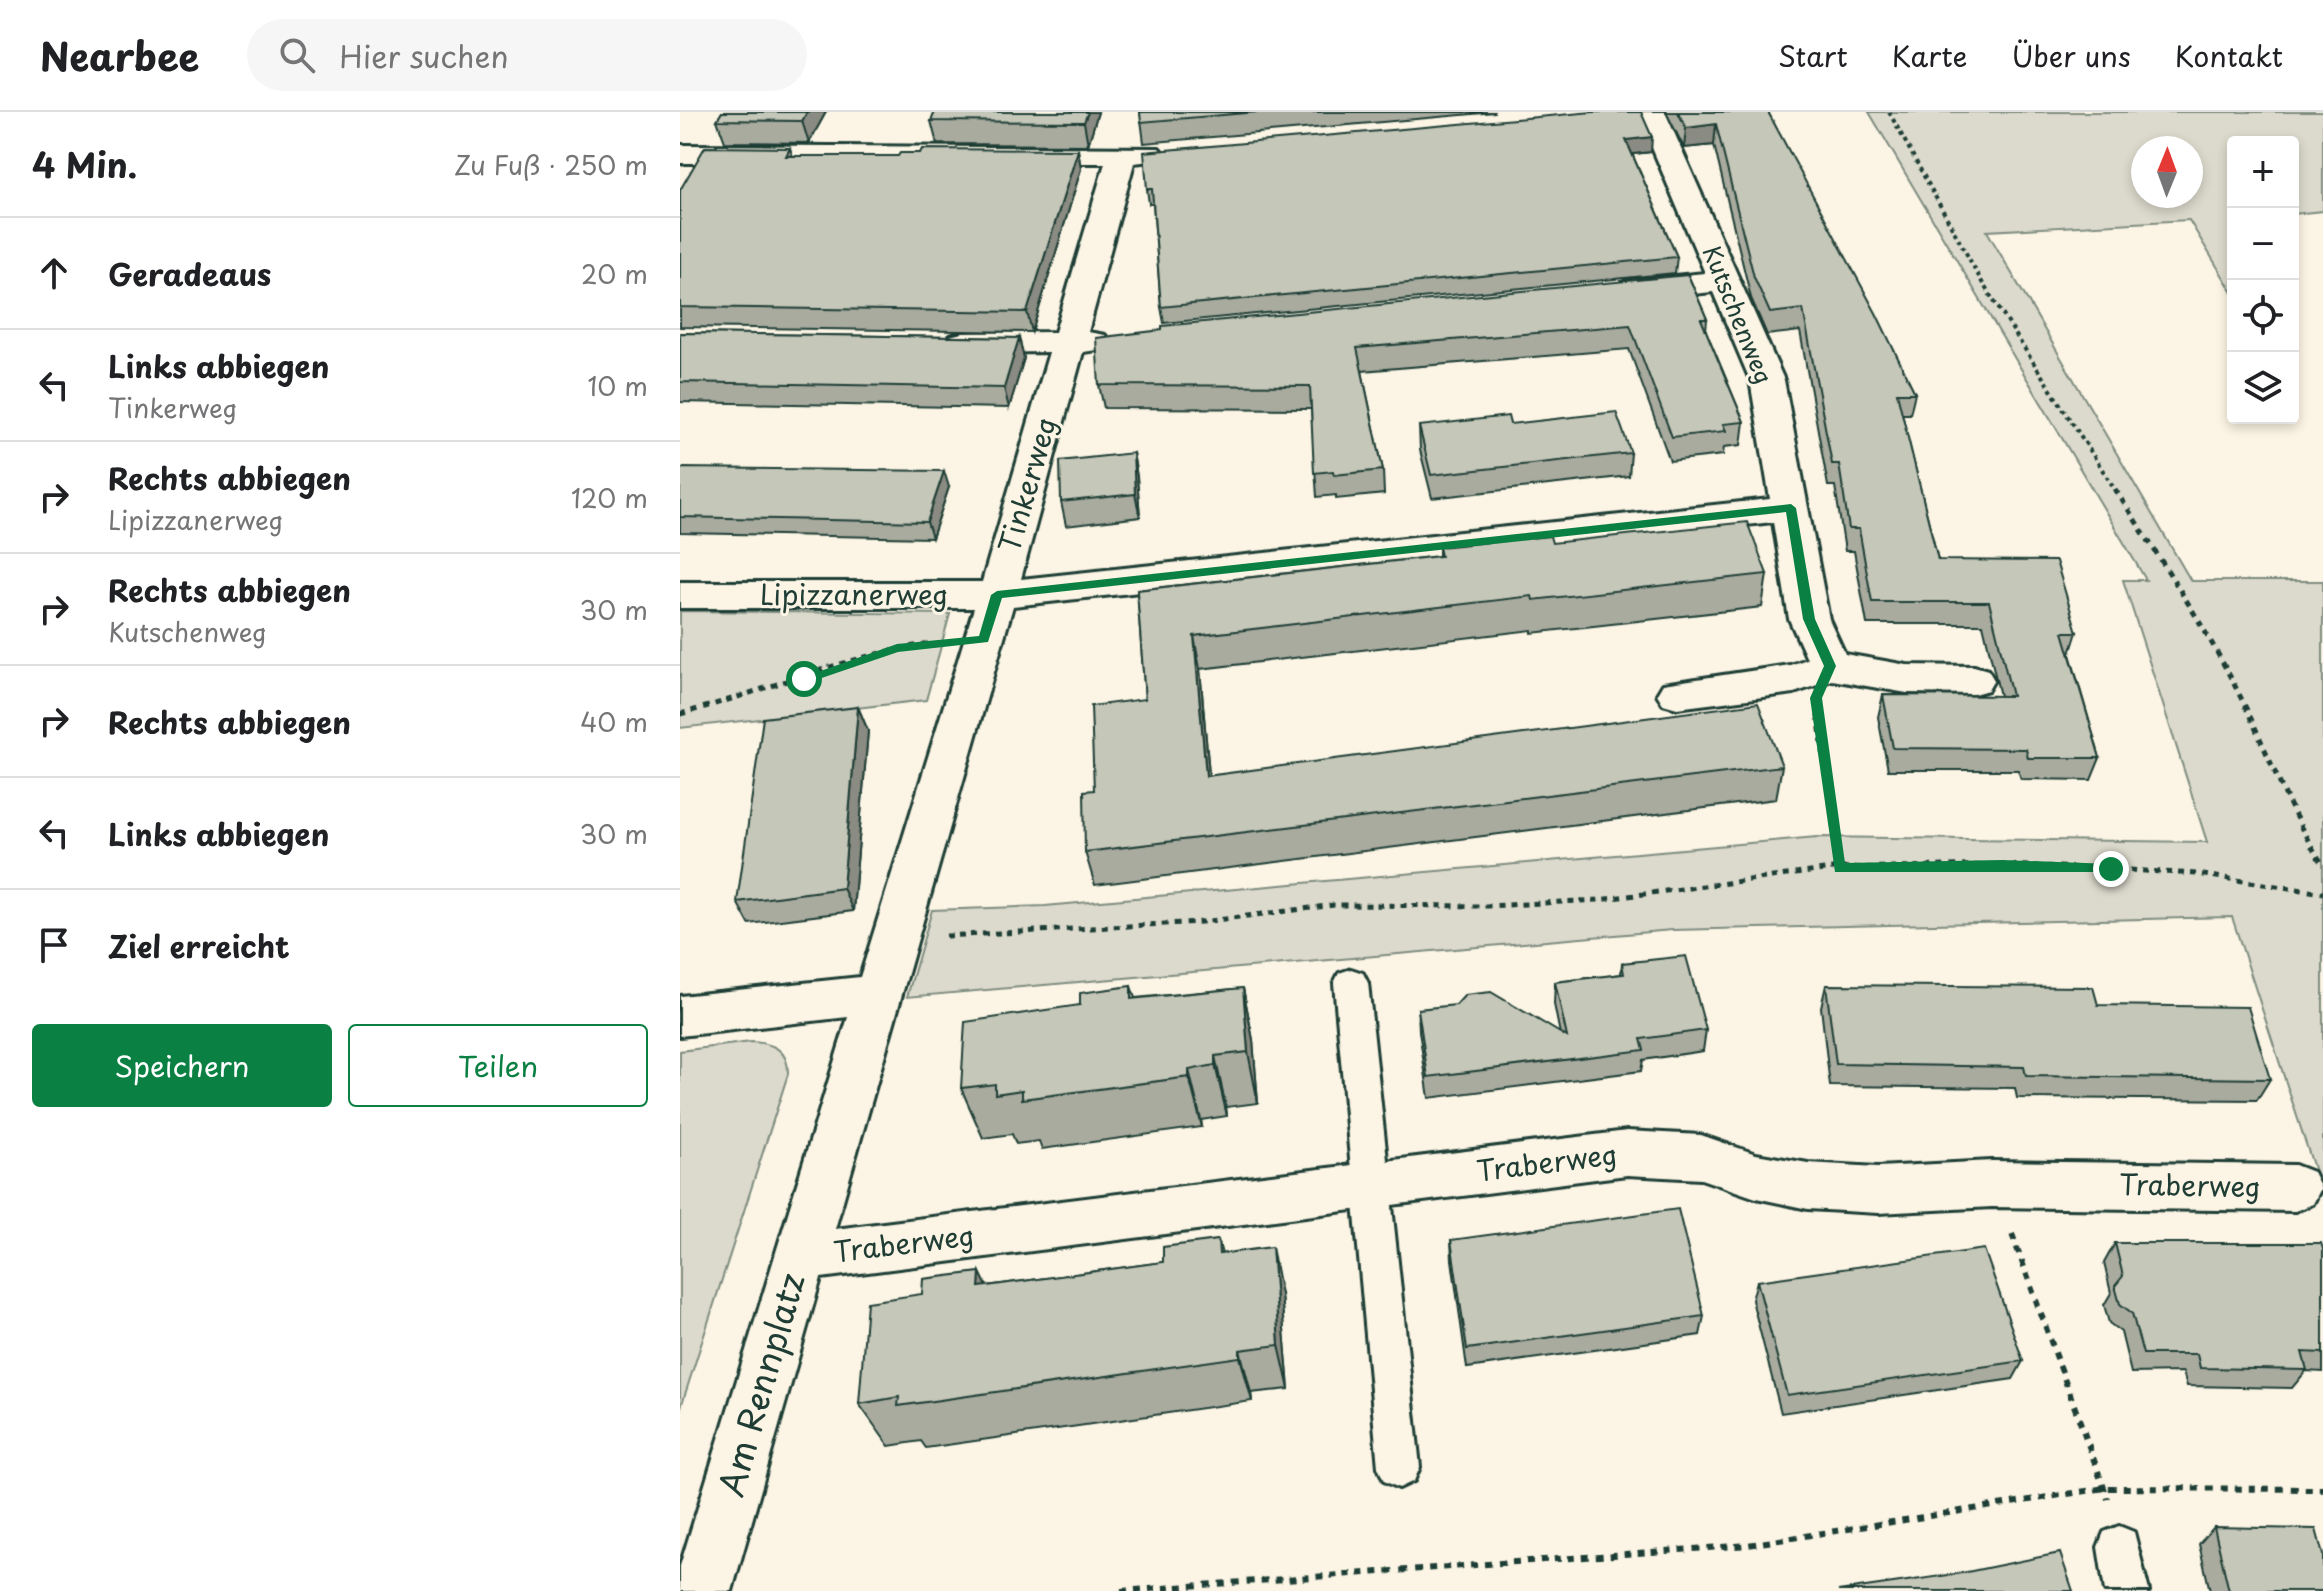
<!DOCTYPE html>
<html lang="de">
<meta charset="utf-8">
<style>
:root{--surface:#fff;--page:#f6f6f6;--text:#202124;--muted:#757577;--line:#e0e0e0;--accent:#0b8043}
body{margin:0;font-family:"Playpen Sans",sans-serif;background:var(--page);color:var(--text)}
.controls{position:absolute;right:24px;top:24px;display:grid;overflow:hidden;border-radius:8px;box-shadow:0 4px 12px #0003}
.controls button{width:72px;height:72px;display:grid;place-items:center;padding:0;border:0;border-bottom:2px solid var(--line);background:var(--surface);color:var(--text);font:40px sans-serif}
.compass{position:absolute;left:1451px;top:24px;width:72px;height:72px;border-radius:50%;background:var(--surface);box-shadow:0 4px 12px #0003;rotate:1deg}
.stop{position:absolute;width:24px;height:24px;margin:-18px;border:6px solid #0b8043;border-radius:50%;background:#fff}
.stop.end{background:#0b8043;border-color:#fff;box-shadow:0 2px 8px #0008}
.list{margin:0;padding:0;list-style:none}
h2{display:flex;justify-content:space-between;align-items:center;height:104px;margin:0;padding:0 32px;font-size:34px}
h2 small{font-size:26px;font-weight:400;color:var(--muted)}
.list li{display:grid;grid-template-columns:52px 1fr auto;gap:24px;align-items:center;box-sizing:border-box;height:112px;padding:0 32px;border-top:2px solid var(--line)}
.list b{display:block;font-size:30px;white-space:nowrap}
.list p{margin:0;font-size:26px;white-space:nowrap;color:var(--muted)}
.list em{font-size:26px;font-style:normal;color:var(--muted)}
.actions{display:flex;gap:16px;padding:24px 32px}
.actions a{flex:1;padding:18px 0;border:2px solid var(--accent);border-radius:8px;text-align:center;font-size:28px;color:var(--accent)}
.actions .main{background:var(--accent);color:#fff}
.icon{flex:none;width:44px;height:44px;fill:none;stroke:currentColor;stroke-width:2;stroke-linecap:round;stroke-linejoin:round}
.map{position:relative;flex:none;width:1643px;height:1479px;overflow:hidden}
header{display:flex;align-items:center;gap:48px;box-sizing:border-box;height:112px;padding:0 40px;background:var(--surface);border-bottom:2px solid var(--line)}
header strong{font-size:38px}
nav{display:flex;gap:44px;margin-inline-start:auto;font-size:28px}
.search{width:560px;height:72px;background:var(--page);display:flex;align-items:center;gap:20px;box-sizing:border-box;padding:0 28px;border-radius:44px;color:var(--muted);font-size:30px}
main{display:flex}
aside{flex:1;background:var(--surface)}
.map>svg:first-child{display:block}
.green{fill:#dcdacc;stroke:#7e8c80;stroke-width:2;fill-rule:evenodd}
.lines{fill:none;stroke-linecap:round;stroke-linejoin:round}
.lane-casing{stroke:#1f3d34;stroke-width:6}
.street-casing{stroke:#1f3d34;stroke-width:6}
.path-far2{stroke:#1f3d34;stroke-width:4;stroke-dasharray:4 4;stroke-linecap:butt}
.path-far1{stroke:#1f3d34;stroke-width:5;stroke-dasharray:6 6;stroke-linecap:butt}
.path{stroke:#1f3d34;stroke-width:6;stroke-dasharray:7 7;stroke-linecap:butt}
.lane{fill:#fcf5e5;fill-rule:evenodd}
.street{fill:#fcf5e5;fill-rule:evenodd}
.wall{fill:#a9ab9f;stroke:#1f3d34;stroke-width:2}
.shaded-wall{fill:#8a8b82;stroke:#1f3d34;stroke-width:2}
.building{fill:#c5c7b9;stroke:#1f3d34;stroke-width:2}
.route{fill:#0b8043}
.labels{text-anchor:middle;stroke-width:6;stroke-linejoin:round;paint-order:stroke}
.far-street-label{font-size:24px;fill:#1f3d34;stroke:#fcf5e5}
.street-label{font-size:28px;fill:#1f3d34;stroke:#fcf5e5}
.near-street-label{font-size:34px;fill:#1f3d34;stroke:#fcf5e5}
</style>
<header>
<strong>Nearbee</strong>
<div class="search"><svg class="icon" aria-label="search" viewBox="0 0 24 24"><circle cx="10" cy="10" r="6"/><path d="M15 15l6 6"/></svg>Hier suchen</div>
<nav><a>Start</a><a>Karte</a><a>Über uns</a><a>Kontakt</a></nav>
</header>
<main>
<aside>
<h2>4 Min.<small>Zu Fuß · 250 m</small></h2>
<ul class="list">
<li><svg class="icon" aria-label="ahead" viewBox="0 0 24 24"><path d="M12 20V5M6 11l6-6 6 6"/></svg><div><b>Geradeaus</b></div><em>20 m</em></li>
<li><svg class="icon" aria-label="left" viewBox="0 0 24 24"><path d="M17 20v-9H6M10 6l-5 5 5 5"/></svg><div><b>Links abbiegen</b><p>Tinkerweg</p></div><em>10 m</em></li>
<li><svg class="icon" aria-label="right" viewBox="0 0 24 24"><path d="M7 20v-9h11M14 6l5 5-5 5"/></svg><div><b>Rechts abbiegen</b><p>Lipizzanerweg</p></div><em>120 m</em></li>
<li><svg class="icon" aria-label="right" viewBox="0 0 24 24"><path d="M7 20v-9h11M14 6l5 5-5 5"/></svg><div><b>Rechts abbiegen</b><p>Kutschenweg</p></div><em>30 m</em></li>
<li><svg class="icon" aria-label="right" viewBox="0 0 24 24"><path d="M7 20v-9h11M14 6l5 5-5 5"/></svg><div><b>Rechts abbiegen</b></div><em>40 m</em></li>
<li><svg class="icon" aria-label="left" viewBox="0 0 24 24"><path d="M17 20v-9H6M10 6l-5 5 5 5"/></svg><div><b>Links abbiegen</b></div><em>30 m</em></li>
<li><svg class="icon" aria-label="arrive" viewBox="0 0 24 24"><path d="M6 21V4h12l-3 4 3 4H6"/></svg><div><b>Ziel erreicht</b></div></li>
</ul>
<div class="actions"><a class="main">Speichern</a><a>Teilen</a></div>
</aside>
<div class="map">
<svg width="1643" height="1479" viewBox="0 0 1643 1479">
<rect width="100%" height="100%" fill="#fcf5e5"/>
<filter id="ink" filterUnits="userSpaceOnUse"><feTurbulence type="fractalNoise" baseFrequency=".0125" numOctaves="2"/><feDisplacementMap in="SourceGraphic" scale="16" xChannelSelector="R" yChannelSelector="G"/><feConvolveMatrix kernelMatrix="1 2 1 2 8 2 1 2 1" color-interpolation-filters="sRGB"/></filter>
<g filter="url(#ink)">
<g class="green">
<path d="M1189,0h454v99l-30,3v-72h-60v151l-44,-73 -202,11 204,350h132v615l-91,-279 -560,13 -765,67 25,-87 113,-4 772,-69 390,5 -84,-262h23zM1463,36h48v48h-48z"/>
<path d="M0,499l270,3 -24,86 -246,28z"/>
<path d="M71,930c22,1 38,8 37,32l-108,336v-359z"/>
</g>
<g class="lines">
<g class="lane-casing">
<g id="lane">
<path d="M671,857l12,4 5,10 52,484 -6,14 -15,7 -15,-7 -6,-14 -44,-484 5,-10z"/>
<path d="M1439,1414l15,6 15,59h-44l-7,-44 6,-15z"/>
</g>
</g>
<g class="street-casing">
<path id="street" d="M957,0h28l119,268 45,239 16,35 62,11 67,1 14,4 6,10 -6,10 -14,4 -67,-1 -75,-13 -38,13 -117,15 -14,-4 -6,-10 6,-10 127,-19 17,-6 -18,-40 -16,-97 -760,84 -178,623 792,-98 74,4 55,19 52,9 70,4 114,-6 303,4 18,7 8,16 -8,16 -18,7 -303,-4 -114,6 -70,-4 -52,-11 -55,-19 -74,-4 -806,103 -89,313h-52v-25l168,-549 -168,19v-40l180,-19 114,-369h-294v-26h302l67,-230 -87,1 -12,-3 -5,-7 5,-7 12,-3 93,-1 50,-169h-425v-18l479,3 5,6 -5,6 -25,3 -46,169 17,3 5,7 -5,7 -22,3 -62,227 749,-80 -20,-119 -37,-88 -81,8 -11,-3 -5,-7 5,-7 11,-3 73,-7z"/>
</g>
<path class="path-far2" d="M1209,0l94,172 133,207"/>
<g class="path-far1">
<path d="M1435,377c44,69 91,137 127,211 28,56 46,111 81,165"/>
<path d="M0,602c84,-22 167,-59 253,-71"/>
<path d="M1138,603l22,153"/>
<path d="M266,824l255,-14 133,-17 154,1 110,-6 242,-32 162,-3 109,4 86,5 126,19"/>
</g>
<g class="path">
<path d="M1332,1122l96,265"/>
<path d="M441,1479l627,-46 357,-57 218,1"/>
</g>
<use href="#lane" class="lane"/>
<use href="#street" class="street"/>
</g>
<g class="wall">
<path d="M42,0h104l-17,31 -84,-1 -8,-22z"/>
<path d="M255,0h163l-10,33 -151,-1 -6,-23z"/>
<path d="M460,0h355l-351,31z"/>
<path d="M986,0h102l147,281 -5,21h-8l36,146 139,72 -7,22 30,104 -9,22 -70,-1 -3,-9h-130l-10,-53 5,-22 117,1 -17,-72h-116l-13,-73h-9l-10,-65h-7l-28,-155 -33,4 -16,-37 -37,-153 -30,3z"/>
<path d="M398,38l3,19 -49,163 -352,-5v-137l113,-34h105z"/>
<path d="M971,40l-19,2 45,103 -2,16 -511,50 -3,-16 -8,-103h-4l-2,-15z"/>
<path d="M1008,163l19,44 -1,12 38,91 -3,23 -17,2 -1,8 -53,6 -41,-112 -267,22 21,99 1,24 -48,5v-4l-19,2 -6,-88 -207,-1 -5,-23z"/>
<path d="M0,221l339,5 5,20 -15,50 -329,-6z"/>
<path d="M830,312l121,29 -2,23 -197,22 -12,-48 -1,-24z"/>
<path d="M453,341l4,24 3,40 -74,9 -5,-24z"/>
<path d="M0,356l269,19 -17,51 -252,-5z"/>
<path d="M872,431l215,31 -5,33 -230,26v-3l-332,39 9,107 573,-10 -6,33 -681,86 -10,-33 9,-62 51,-91 -8,-109 302,-34v-9z"/>
<path d="M178,595l10,24 -15,180 -104,13 -12,-22z"/>
<path d="M942,851l84,67 -3,21 -60,9 -2,11 -212,27 -10,-67 -1,-22 142,25 -6,-30 1,-22 66,-8z"/>
<path d="M1146,873l272,20 172,74 -13,21 -240,-2 -2,-10 -185,-2 -9,-79z"/>
<path d="M451,874l4,12 108,-10 10,52 5,63 -32,4 1,9 -26,4 1,7 -160,22 -3,-8 -23,3 -4,-10 -29,4 -22,-50 119,-83z"/>
<path d="M538,1128l4,14 59,40 8,95 -38,4 1,8 -326,47 -5,-7 -32,5 -30,-42 128,-118 176,-24z"/>
<path d="M771,1128l253,76 -4,19 -233,33 -15,-108z"/>
<path d="M1435,1131l208,6v123l-17,-1 -14,17 -105,-2 -4,-14 -52,1 -10,-41 -12,-9 -5,-18 7,-12 -7,-30z"/>
<path d="M1077,1169l266,80 -10,18 -232,34 -29,-113z"/>
<path d="M1534,1415l109,64h-113l-11,-47z"/>
</g>
<g class="shaded-wall">
<path d="M127,0h19l-17,31 -7,-22z"/>
<path d="M408,0h10l-10,33 -4,-23z"/>
<path d="M1036,12l-2,21 -30,3 2,-20z"/>
<path d="M972,25l-1,15 -26,3 1,-15z"/>
<path d="M110,36l7,19 -11,-11z"/>
<path d="M398,38l3,19 -49,163 -5,-20z"/>
<path d="M339,226l5,20 -15,50 -5,-20z"/>
<path d="M453,341l4,24 3,40 -5,-23z"/>
<path d="M264,359l5,16 -17,51 -5,-16z"/>
<path d="M514,524l6,33 12,140 -6,-33z"/>
<path d="M178,595l10,24 -15,180 -10,-23z"/>
<path d="M563,876l10,52 5,63 -10,-51z"/>
<path d="M535,944l11,51 1,9 -12,-51z"/>
<path d="M509,958l12,50 1,7 -13,-50z"/>
<path d="M592,1135l9,47 8,95 -10,-44z"/>
<path d="M300,1160l22,46 -23,-31z"/>
<path d="M560,1238l11,43 1,8 -12,-44z"/>
</g>
<g class="building">
<path d="M42,0h85l-5,9 -85,-1z"/>
<path d="M255,0h153l-4,10 -153,-1z"/>
<path d="M460,0h118l-117,10z"/>
<path d="M913,0h48l11,25 -26,3 51,117 -516,50 -9,-118h-5l-3,-37z"/>
<path d="M998,0h90l108,201 39,80h-18l41,167 118,1 21,71h-14l37,126h-72l-2,-9 -133,-1 -10,-53 129,1 -23,-94h-117l-13,-73h-10l-10,-65h-7l-29,-155 -33,4 -16,-36 -38,-153 -30,4z"/>
<path d="M25,35l85,1 -4,8h112l2,-3h20l2,-4 156,1 -51,162 -347,-5v-117z"/>
<path d="M1008,163l19,44h-6l43,103 -21,2 3,7 -54,6 -42,-112 -273,23 26,122 -49,5 -1,-4 -19,2 -4,-87 -211,-1 -3,-47 66,-8v-4z"/>
<path d="M0,221l339,5 -15,50 -324,-6z"/>
<path d="M936,300l15,41 -200,22 -12,-49 89,-10 2,8z"/>
<path d="M453,341l2,41 -74,8 -1,-41z"/>
<path d="M0,356l264,3 -17,51 -247,-5z"/>
<path d="M1067,410l20,52 -234,26 -1,-4 -338,40 12,140 552,-73 24,63 -697,86 -1,-61 10,-1 -3,-84 54,-7 -8,-109 304,-34 -2,-9 111,-11 2,7z"/>
<path d="M178,595l-15,181 -106,14 26,-184z"/>
<path d="M1006,844l20,74 -65,9 3,11 -216,27 -10,-68 38,-4 9,-10 26,-3 76,45 -12,-55 69,-8 -2,-11z"/>
<path d="M1146,873l267,2 5,18 150,2 22,72 -244,-3 -2,-9 -188,-3z"/>
<path d="M451,874v13l112,-11 5,64 -33,4v9l-26,5v7l-167,22v-9l-27,4v-10l-34,4 4,-66 115,-17v-12z"/>
<path d="M998,1097l26,107 -237,33 -16,-109z"/>
<path d="M538,1128l1,14 53,-7 7,98 -39,5v7l-342,49 1,-9 -40,7 8,-102 55,-8 1,-15 57,-7 -1,15 184,-25v-15z"/>
<path d="M1435,1131h206l2,6v104l-21,-1 5,18 -107,-2 -3,-14h-54l-11,-41 -12,-9 -5,-18 8,-10z"/>
<path d="M1304,1137l39,112 -236,34 -30,-114z"/>
<path d="M1534,1415l102,2 7,26v36h-94z"/>
<path d="M1380,1441l13,38h-235l124,-18z"/>
</g>
</g>
<path class="route" d="M1111,392l5,4 19,111 21,47 -14,32 23,165 157,-3 109,4 5,1v7h-281l-25,-174 14,-32 -21,-47 -17,-107 -784,86 -14,44 -90,10 -94,32 -6,-5 99,-35 82,-8 12,-41 6,-4z"/>
<g class="labels">
<g class="far-street-label">
<text transform="translate(1057 203) rotate(68)" y="8">Kutschenweg</text>
</g>
<g class="street-label">
<text transform="translate(348 373) rotate(-74)" y="10">Tinkerweg</text>
<text x="174" y="493">Lipizzanerweg</text>
<text transform="translate(867 1051) rotate(-7)" y="10">Traberweg</text>
<text transform="translate(1510 1074) rotate(1)" y="10">Traberweg</text>
<text transform="translate(224 1132) rotate(-7)" y="10">Traberweg</text>
</g>
<g class="near-street-label">
<text transform="translate(82 1273) rotate(-74)" y="12">Am Rennplatz</text>
</g>
</g>
</svg>
<div class="controls">
<button>+</button>
<button>−</button>
<button><svg class="icon" aria-label="locate" viewBox="0 0 24 24"><circle cx="12" cy="12" r="6"/><path d="M12 2v4M12 18v4M2 12h4M18 12h4"/></svg></button>
<button><svg class="icon" aria-label="layers" viewBox="0 0 24 24"><path d="M12 4l9 5-9 5-9-5zM3 14l9 5 9-5"/></svg></button>
</div>
<svg class="compass" viewBox="-18 -18 36 36"><path d="M0-13l5 13h-10z" fill="#e53935"/><path d="M0 13l5-13h-10z" fill="#757577"/></svg>
<div class="stop" style="left:124px;top:567px"></div>
<div class="stop end" style="left:1431px;top:757px"></div>
</div>
</main>
